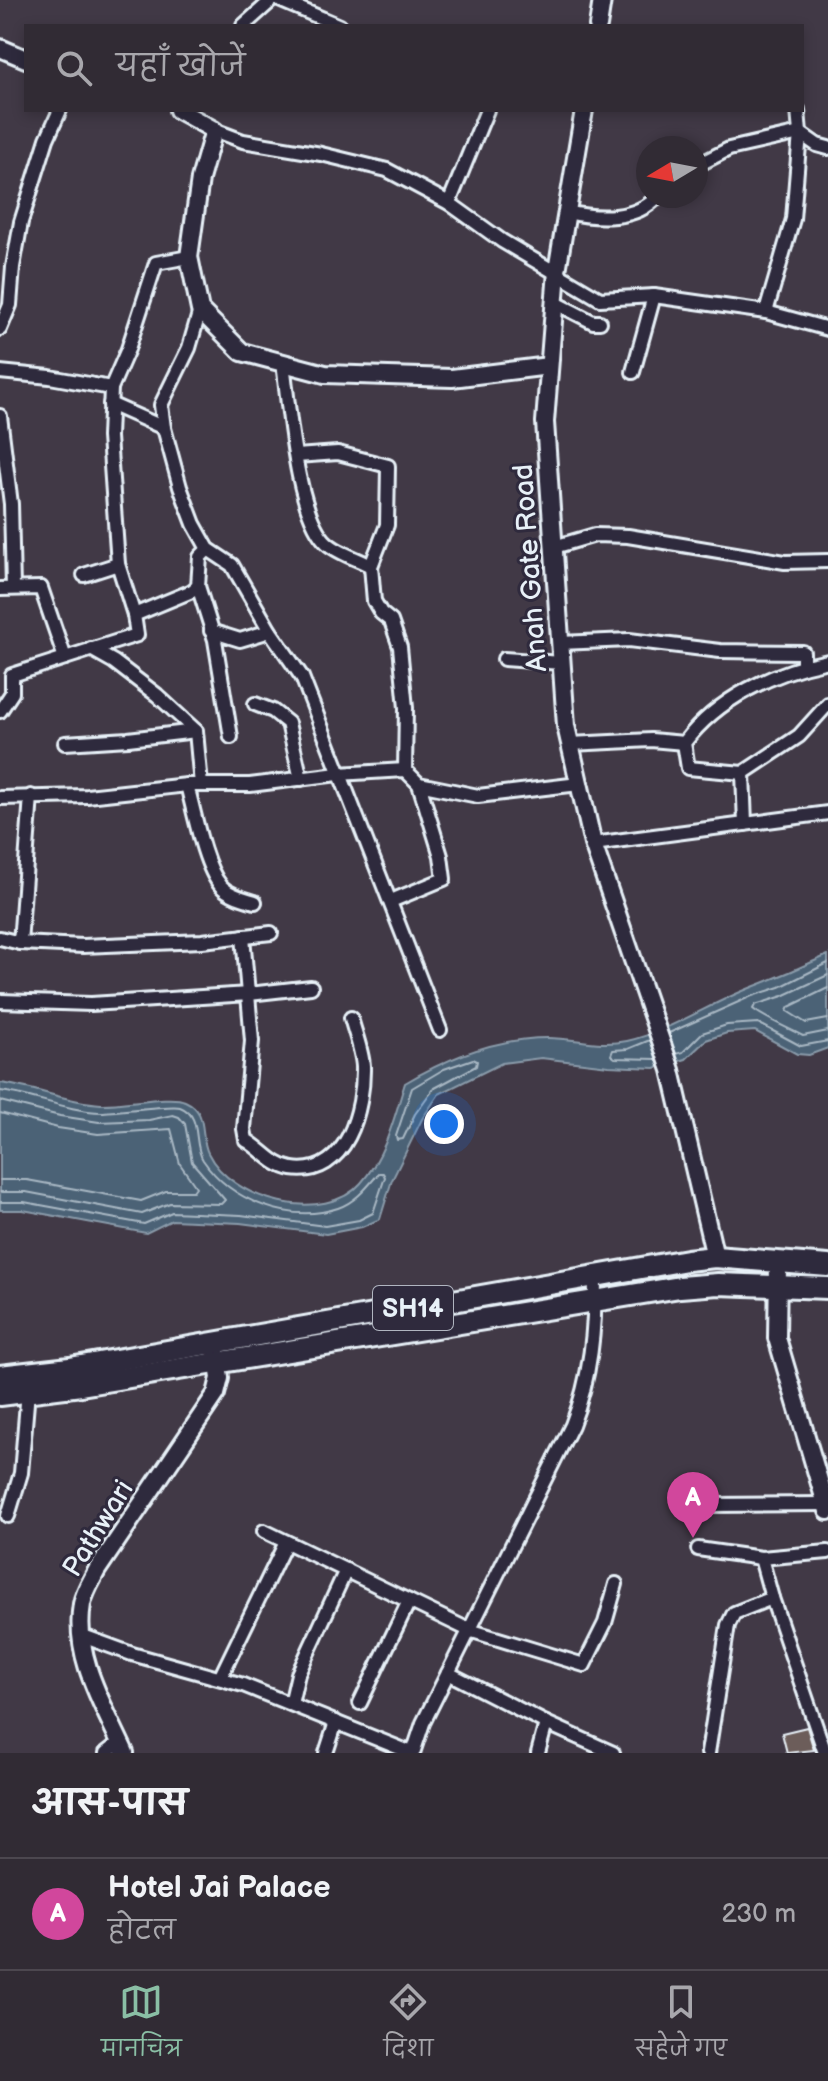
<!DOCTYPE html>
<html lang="hi">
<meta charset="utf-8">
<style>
:root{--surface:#312b34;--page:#39333c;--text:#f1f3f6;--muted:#a8a7ac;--line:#4c474f;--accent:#8abfa5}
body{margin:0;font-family:"Balsamiq Sans","Playpen Sans Deva",sans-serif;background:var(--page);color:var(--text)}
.compass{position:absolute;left:636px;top:136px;width:72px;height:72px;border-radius:50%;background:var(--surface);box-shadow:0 4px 12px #0003;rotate:260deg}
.you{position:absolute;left:444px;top:1124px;width:28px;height:28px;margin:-20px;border:6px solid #fff;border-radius:50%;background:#1a73e8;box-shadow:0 0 0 12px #1a73e833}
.badge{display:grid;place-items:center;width:52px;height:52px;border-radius:50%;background:var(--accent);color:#fff;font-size:26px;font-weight:700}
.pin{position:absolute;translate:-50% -66px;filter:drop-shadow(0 2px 4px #0008)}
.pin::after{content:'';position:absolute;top:42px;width:28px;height:24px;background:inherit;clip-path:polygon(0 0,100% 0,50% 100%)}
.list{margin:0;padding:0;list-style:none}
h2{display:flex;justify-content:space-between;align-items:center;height:104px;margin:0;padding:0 32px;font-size:34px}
h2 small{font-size:26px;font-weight:400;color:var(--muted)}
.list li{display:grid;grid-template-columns:52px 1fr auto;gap:24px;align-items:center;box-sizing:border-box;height:112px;padding:0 32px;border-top:2px solid var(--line)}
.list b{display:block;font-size:30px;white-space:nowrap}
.list p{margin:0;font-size:26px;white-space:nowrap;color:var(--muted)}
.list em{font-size:26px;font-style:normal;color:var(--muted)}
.icon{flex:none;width:44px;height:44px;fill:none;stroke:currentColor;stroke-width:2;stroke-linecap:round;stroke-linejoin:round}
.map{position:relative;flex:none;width:828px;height:1753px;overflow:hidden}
.search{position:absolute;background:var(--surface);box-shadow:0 4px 12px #0003;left:24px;right:24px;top:24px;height:88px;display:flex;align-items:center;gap:20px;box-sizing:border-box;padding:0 28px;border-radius:0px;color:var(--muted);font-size:30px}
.sheet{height:216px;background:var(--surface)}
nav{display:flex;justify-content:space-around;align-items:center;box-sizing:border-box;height:112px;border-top:2px solid var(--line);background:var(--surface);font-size:22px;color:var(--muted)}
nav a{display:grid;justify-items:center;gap:4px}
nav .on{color:var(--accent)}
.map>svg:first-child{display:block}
.water{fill:#4b6276;stroke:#8a9baa;stroke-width:2}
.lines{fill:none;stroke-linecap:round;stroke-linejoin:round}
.shore{stroke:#a9b8c4;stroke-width:2}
.building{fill:#6c5d5a;stroke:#e8f1f8;stroke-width:2}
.minor-casing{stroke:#e8f1f8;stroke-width:18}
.tertiary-casing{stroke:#e8f1f8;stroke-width:22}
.primary-casing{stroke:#e8f1f8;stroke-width:26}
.minor{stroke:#2f2a3d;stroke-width:12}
.tertiary{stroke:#2f2a3d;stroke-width:16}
.primary{stroke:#2f2a3d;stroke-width:20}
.labels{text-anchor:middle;stroke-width:6;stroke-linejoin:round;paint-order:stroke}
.shield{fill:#2f2a3d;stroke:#b0b5c0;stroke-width:2}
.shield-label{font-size:26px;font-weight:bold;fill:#e8f1f8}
.street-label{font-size:28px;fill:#e8f1f8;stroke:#2f2a3d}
</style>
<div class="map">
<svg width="828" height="1753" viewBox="0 0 828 1753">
<rect width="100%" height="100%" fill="#413946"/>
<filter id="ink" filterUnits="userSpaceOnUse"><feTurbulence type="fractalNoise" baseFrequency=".0125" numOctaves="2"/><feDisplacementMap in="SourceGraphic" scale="16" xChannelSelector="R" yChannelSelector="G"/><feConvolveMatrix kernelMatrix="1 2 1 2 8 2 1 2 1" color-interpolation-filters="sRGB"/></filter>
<g filter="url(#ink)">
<path class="water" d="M828,955v93l-19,7 -12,-1 -42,-23 -28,2 -21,7 -20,19 -31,9 -46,-2 -68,-8 -39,5 -63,31 -17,25 -30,61 -12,39 -18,8 -36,7 -86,-11 -68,-3 -26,13 -123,-23h-23v-127c34,4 66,19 101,21 21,1 71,-10 84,-3 24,11 14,33 23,52 23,48 117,72 153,30 25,-28 33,-65 44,-100 44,-26 91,-45 143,-45 27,0 51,9 79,3 43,-10 82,-37 123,-53 26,-10 52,-21 78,-33z"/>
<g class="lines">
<g class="shore">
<path d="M828,975l-45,21 -28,9 -2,4c11,9 35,19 50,27l25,-5"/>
<path d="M828,988l-39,19 -2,4 19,12 22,-4"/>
<path d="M669,1033l83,-37 28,-9 48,-24"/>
<path d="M650,1040l-22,9 -15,1 -2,5 4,3 42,1"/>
<path d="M676,1054l7,-2 19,-19 25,-8 31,-2 43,23 27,-5"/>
<path d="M473,1059l4,2 -1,5 -43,23 -18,25 -12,25 -6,1 -1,-4 16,-48 32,-19z"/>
<path d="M0,1091c34,4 66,20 102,21 14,0 71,-8 78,-5 23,9 12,36 23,53 28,41 87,64 135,48 18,-6 29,-21 41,-35h4l2,4 -12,36 -14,7 -34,6 -84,-11 -69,-3 -28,12 -120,-22h-24"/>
<path d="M0,1101l60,15 39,6 50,-2 24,-5 6,2 6,7 7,38 33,38 -4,4 -51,-1 -28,11 -116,-22h-26"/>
<path d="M0,1113l58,15 40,6 73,-5 9,35 16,23 -3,4h-27l-25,10 -114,-21h-27"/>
</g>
</g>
<path class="building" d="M807,1727l7,23 -27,3 -5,-20z"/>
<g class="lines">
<g class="minor-casing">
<g id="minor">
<path d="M279,0l61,26"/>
<path d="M243,26l29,-26"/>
<path d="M214,130l29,11 78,13 66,16 62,33 53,38 98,58 54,-3 112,16 62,17"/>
<path d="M696,166l33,-17 71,-16 17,12 11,3"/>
<path d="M449,203l38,-93"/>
<path d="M567,212c30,7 69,9 91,-16"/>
<path d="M554,302l39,20h7"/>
<path d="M200,310l-11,38 -28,57 3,23 16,59 14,37 14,25 24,16 38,66 32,46 138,353"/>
<path d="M766,312l27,-93 7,-86 -2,-23"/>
<path d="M0,329l10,-24 3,-38 8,-45 26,-83 13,-29"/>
<path d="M283,363c6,43 13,152 44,180 11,10 31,16 44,23"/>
<path d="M0,372l50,5 61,11"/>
<path d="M633,372l21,-76"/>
<path d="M110,404l54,24"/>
<path d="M0,416l11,88 2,84"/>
<path d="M296,456l42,-3 50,13 -1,59 -16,41 3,35 7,12 10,8 9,26 6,61 -1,62"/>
<path d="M554,547l41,-12 33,1 157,26 43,-1"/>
<path d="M84,575l34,-11"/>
<path d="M198,586l17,54 16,97"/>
<path d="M0,589l41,-1 24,70"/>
<path d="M134,615l-16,-51 -9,-127 2,-49 17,-39 28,-86 33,-6"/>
<path d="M211,631l29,9 30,-9"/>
<path d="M560,643l69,-3 91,11 83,1v14"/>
<path d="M91,649l23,13 43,33 39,36 5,54"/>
<path d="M504,659l58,4"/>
<path d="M255,704l18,7 15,12 13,56"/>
<path d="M0,711l12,-18v-18l125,-40 -3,-20 58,-24 6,-5 2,-29 8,-8"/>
<path d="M65,743l63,-4 68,-8"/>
<path d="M570,744l81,-4 33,3"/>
<path d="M743,773l-55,-5 -4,-25c34,-45 89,-71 144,-82"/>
<path d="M187,785c7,26 17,81 34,101 8,9 23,13 34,16"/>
<path d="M0,798l87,-2 100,-11h63l88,-11 67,-4 14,14 59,12 101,-12"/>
<path d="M745,824l-2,-51 56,-37 29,-32"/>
<path d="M593,844l235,-31"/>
<path d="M391,901l53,-22 -3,-23 -22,-72"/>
<path d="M243,936l9,105 -8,88 2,11c16,9 27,26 46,29 55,8 72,-60 71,-103 -1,-15 -8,-33 -12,-48"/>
<path d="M0,938l20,5 63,3 119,-5 69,-8"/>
<path d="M20,943l11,-147"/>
<path d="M0,1001l91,3 158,-10 62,-7"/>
<path d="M709,1505l117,-1"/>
<path d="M8,1516l13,-43 7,-82"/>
<path d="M264,1531l205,99 115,35 21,-42 11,-39"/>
<path d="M698,1549l63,9"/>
<path d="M80,1635l52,19 111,31 169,68"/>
<path d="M448,1673l98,50 67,30"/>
<path d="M220,1678l66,-136"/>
<path d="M360,1703l49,-102"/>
<path d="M291,1704l7,-30 48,-104"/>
<path d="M106,1753l14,-11"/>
<path d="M326,1753l10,-31"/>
<path d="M413,1753l10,-30 149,-298c19,-48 23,-96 23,-148"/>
<path d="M538,1753l8,-30"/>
<path d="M708,1753l20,-128 6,-12 38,-15"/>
<path d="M825,1753l-53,-155 -11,-40 67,-6"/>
</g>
</g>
<g class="tertiary-casing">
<g id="tertiary">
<path d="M598,26l4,-26"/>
<path d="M0,48l26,11"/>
<path d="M178,110l36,20 -14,49 -11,78 11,53 42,42 83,22 127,4 97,-12"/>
<path d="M584,110l-27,161 -12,151 21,304 27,118 78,226 44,187"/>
<path d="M778,1264l-1,74 51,173"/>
<path d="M125,1753c-21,-47 -52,-96 -43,-149 2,-12 10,-24 15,-34l119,-176 4,-16 -4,-26"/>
</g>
</g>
<g class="primary-casing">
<g id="primary">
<path d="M0,1376l70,-8 617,-108 28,-3 113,9"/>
<path d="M0,1395l81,-10 599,-98 38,-3 110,4"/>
</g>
</g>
<use href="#minor" class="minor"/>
<use href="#tertiary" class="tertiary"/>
<use href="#primary" class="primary"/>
</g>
</g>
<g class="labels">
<rect class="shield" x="373" y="1286" width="80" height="44" rx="6"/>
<g class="shield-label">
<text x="413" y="1317">SH14</text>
</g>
<g class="street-label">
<text transform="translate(529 568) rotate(-94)" y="10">Anah Gate Road</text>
<text transform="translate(97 1528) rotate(-58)" y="10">Pathwari</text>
</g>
</g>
</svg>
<svg class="compass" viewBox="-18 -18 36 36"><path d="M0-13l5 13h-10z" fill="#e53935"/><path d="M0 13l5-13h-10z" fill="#a8a7ac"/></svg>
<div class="you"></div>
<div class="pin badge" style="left:693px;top:1538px;background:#d1479c">A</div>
<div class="search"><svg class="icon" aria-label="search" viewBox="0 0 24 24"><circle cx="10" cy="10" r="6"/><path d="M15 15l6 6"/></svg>यहाँ खोजें</div>
</div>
<section class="sheet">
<h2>आस-पास<small></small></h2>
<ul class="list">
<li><span class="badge" style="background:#d1479c">A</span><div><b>Hotel Jai Palace</b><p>होटल</p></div><em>230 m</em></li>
</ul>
</section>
<nav>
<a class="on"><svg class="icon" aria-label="map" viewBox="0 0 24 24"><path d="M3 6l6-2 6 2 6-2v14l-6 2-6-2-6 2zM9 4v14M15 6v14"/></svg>मानचित्र</a>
<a><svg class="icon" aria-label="directions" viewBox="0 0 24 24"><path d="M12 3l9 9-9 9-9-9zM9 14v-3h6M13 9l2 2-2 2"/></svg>दिशा</a>
<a><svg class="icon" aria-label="saved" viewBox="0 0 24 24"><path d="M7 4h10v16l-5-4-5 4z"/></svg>सहेजे गए</a>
</nav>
